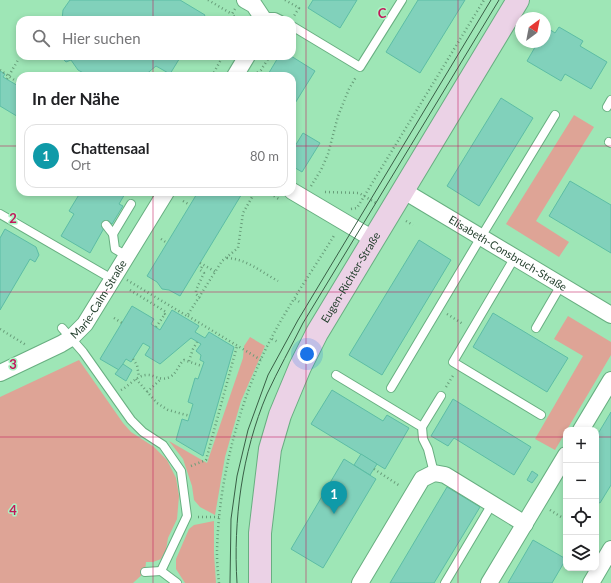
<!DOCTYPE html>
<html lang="de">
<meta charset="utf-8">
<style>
:root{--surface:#fff;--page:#f2f2f2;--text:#202124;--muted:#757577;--line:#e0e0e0;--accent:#b45309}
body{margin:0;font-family:Lato,sans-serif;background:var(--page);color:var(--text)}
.controls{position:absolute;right:12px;bottom:12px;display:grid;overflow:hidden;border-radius:8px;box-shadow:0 2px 6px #0003}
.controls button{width:36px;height:36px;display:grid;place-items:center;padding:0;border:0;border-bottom:1px solid var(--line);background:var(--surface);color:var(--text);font:20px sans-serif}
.compass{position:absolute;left:515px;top:12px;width:36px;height:36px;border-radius:50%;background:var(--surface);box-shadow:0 2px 6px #0003;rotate:32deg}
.you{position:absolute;left:307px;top:354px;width:14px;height:14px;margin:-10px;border:3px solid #fff;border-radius:50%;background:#1a73e8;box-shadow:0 0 0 6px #1a73e833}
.badge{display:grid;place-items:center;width:26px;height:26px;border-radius:50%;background:var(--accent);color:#fff;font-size:13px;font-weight:700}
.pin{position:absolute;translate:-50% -33px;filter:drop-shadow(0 1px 2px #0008)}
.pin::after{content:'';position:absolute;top:21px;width:14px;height:12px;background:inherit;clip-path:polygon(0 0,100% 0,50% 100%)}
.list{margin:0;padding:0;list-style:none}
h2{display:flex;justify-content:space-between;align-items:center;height:52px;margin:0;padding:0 16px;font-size:17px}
h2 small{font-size:13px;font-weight:400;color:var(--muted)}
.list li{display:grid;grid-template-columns:26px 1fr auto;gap:12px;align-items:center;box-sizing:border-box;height:64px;margin:0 8px 8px;padding:0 8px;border:1px solid var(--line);border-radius:12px}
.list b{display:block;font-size:15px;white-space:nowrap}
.list p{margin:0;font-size:13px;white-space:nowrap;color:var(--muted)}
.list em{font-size:13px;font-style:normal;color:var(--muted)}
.icon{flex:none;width:22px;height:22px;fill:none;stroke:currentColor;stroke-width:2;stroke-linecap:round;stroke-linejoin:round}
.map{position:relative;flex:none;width:611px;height:583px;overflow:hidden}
.search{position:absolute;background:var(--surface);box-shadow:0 2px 6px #0003;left:16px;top:16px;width:280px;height:44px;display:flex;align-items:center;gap:10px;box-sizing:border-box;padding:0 14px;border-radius:12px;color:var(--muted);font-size:15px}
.panel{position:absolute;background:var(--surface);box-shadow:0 2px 6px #0003;left:16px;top:72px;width:280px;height:124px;border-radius:12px}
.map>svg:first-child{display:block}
.green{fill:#dea496}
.building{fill:#81d1bb;stroke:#5dbda5}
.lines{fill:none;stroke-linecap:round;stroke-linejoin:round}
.service-casing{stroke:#68af81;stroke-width:10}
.minor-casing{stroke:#68af81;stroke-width:18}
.secondary-casing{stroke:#68af81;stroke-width:24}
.path{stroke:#679d79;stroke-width:2.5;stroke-dasharray:1 3;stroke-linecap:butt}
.service{stroke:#fff;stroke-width:8}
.minor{stroke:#fff;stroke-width:16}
.secondary{stroke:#ebd2e6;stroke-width:22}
.tram{stroke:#395f46;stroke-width:1}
.grid{fill:none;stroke:#c2185b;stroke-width:1;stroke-opacity:0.55}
.labels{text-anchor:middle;stroke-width:3;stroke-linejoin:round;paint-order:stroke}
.street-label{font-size:11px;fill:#1f3c29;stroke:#abf4c3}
.grid-label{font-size:13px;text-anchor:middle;font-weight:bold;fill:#c2185b;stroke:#abf4c3;stroke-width:3;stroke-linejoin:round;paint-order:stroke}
</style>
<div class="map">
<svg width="611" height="583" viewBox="0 0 611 583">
<rect width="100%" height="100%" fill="#9ee6b6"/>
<g class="green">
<path d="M574,115l20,12 -58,94 33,21 -10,15 -53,-33z"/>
<path d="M568,316l43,26v13l-56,95 -20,-11 48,-83 -29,-17z"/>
<path d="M250,337l15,9 -24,55 -16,56 -10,58 -15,-8 -6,-7 -2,-14 -9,-27 -14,-18 38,22 36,-105 1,-12z"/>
<path d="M79,360l44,63 8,9 23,15 13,13 9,18 3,18 -2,23 -9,19 -2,12 -5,9 -8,3h-7l-1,10 -12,11h-133v-186z"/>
<path d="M214,521v33l2,29h-31l-9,-14v-10l13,-30 5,-4z"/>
</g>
<g class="building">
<path d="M70,0h110l25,15 -3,5h-140l1,-10z"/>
<path d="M313,0h44l-17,28 -32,-20z"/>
<path d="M418,0h47l-45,73 -34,-21z"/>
<path d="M546,27l9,6 4,-6 24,14 -3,5 27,16 -16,27 -26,-15 -4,7 -34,-20 11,-19h7v-12z"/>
<path d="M60,56h121l-11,18 -14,-8 -12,10h-55l-11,-6 -7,-10 -5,2z"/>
<path d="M279,56h12l24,15 -23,37v-32h-25z"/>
<path d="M0,71l5,3 -2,3 17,10v31l-20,-12z"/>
<path d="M501,98l32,20 -54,88 -32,-20z"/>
<path d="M303,133l17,10 -18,29 -10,-6v-15z"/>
<path d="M570,181l41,24v48l-62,-37z"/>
<path d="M86,192h40l-7,12 4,2 -11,18 -4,-3 -18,32 -29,-17 13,-22 -5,-3 11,-18 4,2z"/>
<path d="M198,192h45l-63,104 -11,-6 -7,-1 -5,-7 -10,-6z"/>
<path d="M5,229l31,18 3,8 -4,7 -5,-3 -30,51v-72z"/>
<path d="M419,240l32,20 -69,115 -33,-20z"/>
<path d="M132,306l22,13 -3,5 9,6 12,-20 27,16 -4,6 10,6 4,-6 25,15 -31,109 -27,-16 6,-21 6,2 5,-17 -5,-2 7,-24 3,1 6,-17 -4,-2 1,-5 -5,-4 5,-7 -10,-6 -31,26 -15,-9 5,-8 -7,-4 -12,19 -5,-3 -7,11 -19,-11z"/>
<path d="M493,313l75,45 -21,34 -74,-45z"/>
<path d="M123,364l9,6 -6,11 -11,-7z"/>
<path d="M332,390l51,31 4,-6 22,13 -24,41 -74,-45z"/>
<path d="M453,399l78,48 -17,28 -60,-37 -6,8 -17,-10z"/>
<path d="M611,412v73l-11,18 -4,-2v-64z"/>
<path d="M361,454l16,10 -7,11 -16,-10z"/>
<path d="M344,459l32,20 -53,89 -32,-19z"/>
<path d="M532,471l6,4 -6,8 -5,-3z"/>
<path d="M447,487l33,20 -46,76h-44z"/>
<path d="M533,540l33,19 -14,24h-44z"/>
</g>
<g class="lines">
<g class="service-casing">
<g id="service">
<path d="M262,17h13l6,3"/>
<path d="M292,26l68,41 42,-67"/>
<path d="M607,107l4,-7"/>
<path d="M609,142l2,1"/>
<path d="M0,214l112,65"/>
<path d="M106,225l7,9"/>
<path d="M127,256l-12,-7 -2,-15 18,-30"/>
<path d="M515,257l-62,105 88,53"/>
<path d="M62,328l21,24 48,68 12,12 20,13 18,26 6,45 -26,55 16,12"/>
<path d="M536,328l25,-43"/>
<path d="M336,375l86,52 1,12 5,10 6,24"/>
<path d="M391,388l90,-151 74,-122"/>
<path d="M422,427l19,-31"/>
<path d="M145,572l16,-1"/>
<path d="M445,583l47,-79"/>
</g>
</g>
<g class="minor-casing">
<g id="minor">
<path d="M245,0l9,5 8,12 -1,3"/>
<path d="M235,76l12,-20"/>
<path d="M292,191l81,48"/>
<path id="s1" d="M404,191l207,124"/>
<path id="s2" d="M0,373l61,-29 10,-6 14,-14 81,-132"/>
<path d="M581,430l30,-50"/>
<path d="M360,583l62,-104 12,-6 11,2 80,49"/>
<path d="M489,583l77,-128"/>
<path d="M591,583l20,-34"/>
</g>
</g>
<g class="secondary-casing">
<g id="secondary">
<path id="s3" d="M260,583v-50l10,-84 10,-34 20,-48 17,-34 201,-333"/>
</g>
</g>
<g class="path">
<path d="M208,0l24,14"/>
<path d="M285,0l14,8 -5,8"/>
<path d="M235,9l-3,5 5,6"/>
<path d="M0,70l20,14"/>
<path d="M254,75l7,-5 9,-14"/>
<path d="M212,76l11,-20"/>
<path d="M7,79l11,-19"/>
<path d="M311,186l10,-16 7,-16 10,-38 11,-27 7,-12"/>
<path d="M267,192l12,7"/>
<path d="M325,192l34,1 17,10"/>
<path d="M183,201l7,4"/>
<path d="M351,209l6,-1 127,-208"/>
<path d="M406,221l7,4"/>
<path d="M161,239l6,4"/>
<path d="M227,258c20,1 34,14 51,23"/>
<path d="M200,263l16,9"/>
<path d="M127,280l60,36 35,-55 16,-13 5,-35 12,-21"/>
<path d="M130,290l36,22 -1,2 3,2"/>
<path d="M200,298l-4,-4v-4l8,-17 -4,-3 3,-5"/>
<path d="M295,299l6,4"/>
<path d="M447,314l16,10"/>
<path d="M188,316l73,44"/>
<path d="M114,318l8,5"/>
<path d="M156,327l9,-13"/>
<path d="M0,329l26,16"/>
<path d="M272,339l6,3"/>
<path d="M133,359l4,6 2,12"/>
<path d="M189,361l4,-12 4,-7"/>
<path d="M136,379l21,24 11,7 22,6"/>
<path d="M446,387l8,-13"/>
<path d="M121,390c8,-4 15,-14 25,-15 9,-1 13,7 24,2 7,-4 8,-12 14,-17l18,6"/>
<path d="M147,392l13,-12"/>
<path d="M191,466l15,-6 31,-114"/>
<path d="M374,469l26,17"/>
<path d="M550,510l16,10"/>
<path d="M198,517h21"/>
<path d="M219,583c-1,-10 -2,-20 -2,-30 1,-65 18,-135 44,-194 20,-44 49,-84 74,-125"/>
</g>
<use href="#service" class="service"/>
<use href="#minor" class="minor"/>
<use href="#secondary" class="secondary"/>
<g class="tram">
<path d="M230,583l1,-64 6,-43 11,-46 20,-55 30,-55 193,-320"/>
<path d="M237,583c-4,-63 5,-130 30,-189 11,-24 24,-47 36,-71l196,-323"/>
</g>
</g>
<path class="grid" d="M153,0v20M306,0v583M458,0v583M153,56v20M0,146h20M292,146h319M153,192v391M0,292h611M0,437h566M596,437h15"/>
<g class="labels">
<g class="street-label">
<text dy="4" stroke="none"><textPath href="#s1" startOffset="121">Elisabeth-Consbruch-Straße</textPath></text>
<text dy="4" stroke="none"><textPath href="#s3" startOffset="325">Eugen-Richter-Straße</textPath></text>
<text dy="4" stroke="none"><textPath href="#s2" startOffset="127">Marie-Calm-Straße</textPath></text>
</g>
</g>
<g class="grid-label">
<text x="382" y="18">C</text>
<text x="13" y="223">2</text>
<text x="13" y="369">3</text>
<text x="13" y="515">4</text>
</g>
</svg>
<div class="controls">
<button>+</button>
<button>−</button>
<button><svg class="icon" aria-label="locate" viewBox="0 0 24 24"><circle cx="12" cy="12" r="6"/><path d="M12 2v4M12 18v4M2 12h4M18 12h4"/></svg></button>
<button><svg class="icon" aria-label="layers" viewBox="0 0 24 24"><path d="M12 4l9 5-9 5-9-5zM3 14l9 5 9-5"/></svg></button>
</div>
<svg class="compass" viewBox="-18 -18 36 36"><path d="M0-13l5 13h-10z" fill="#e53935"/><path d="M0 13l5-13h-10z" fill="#757577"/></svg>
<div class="you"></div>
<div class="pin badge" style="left:334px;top:514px;background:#0f9aa8">1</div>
<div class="search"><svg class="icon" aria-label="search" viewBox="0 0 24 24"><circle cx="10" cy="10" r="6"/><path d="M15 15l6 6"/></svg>Hier suchen</div>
<section class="panel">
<h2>In der Nähe<small></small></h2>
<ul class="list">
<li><span class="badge" style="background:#0f9aa8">1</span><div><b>Chattensaal</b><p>Ort</p></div><em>80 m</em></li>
</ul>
</section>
</div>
